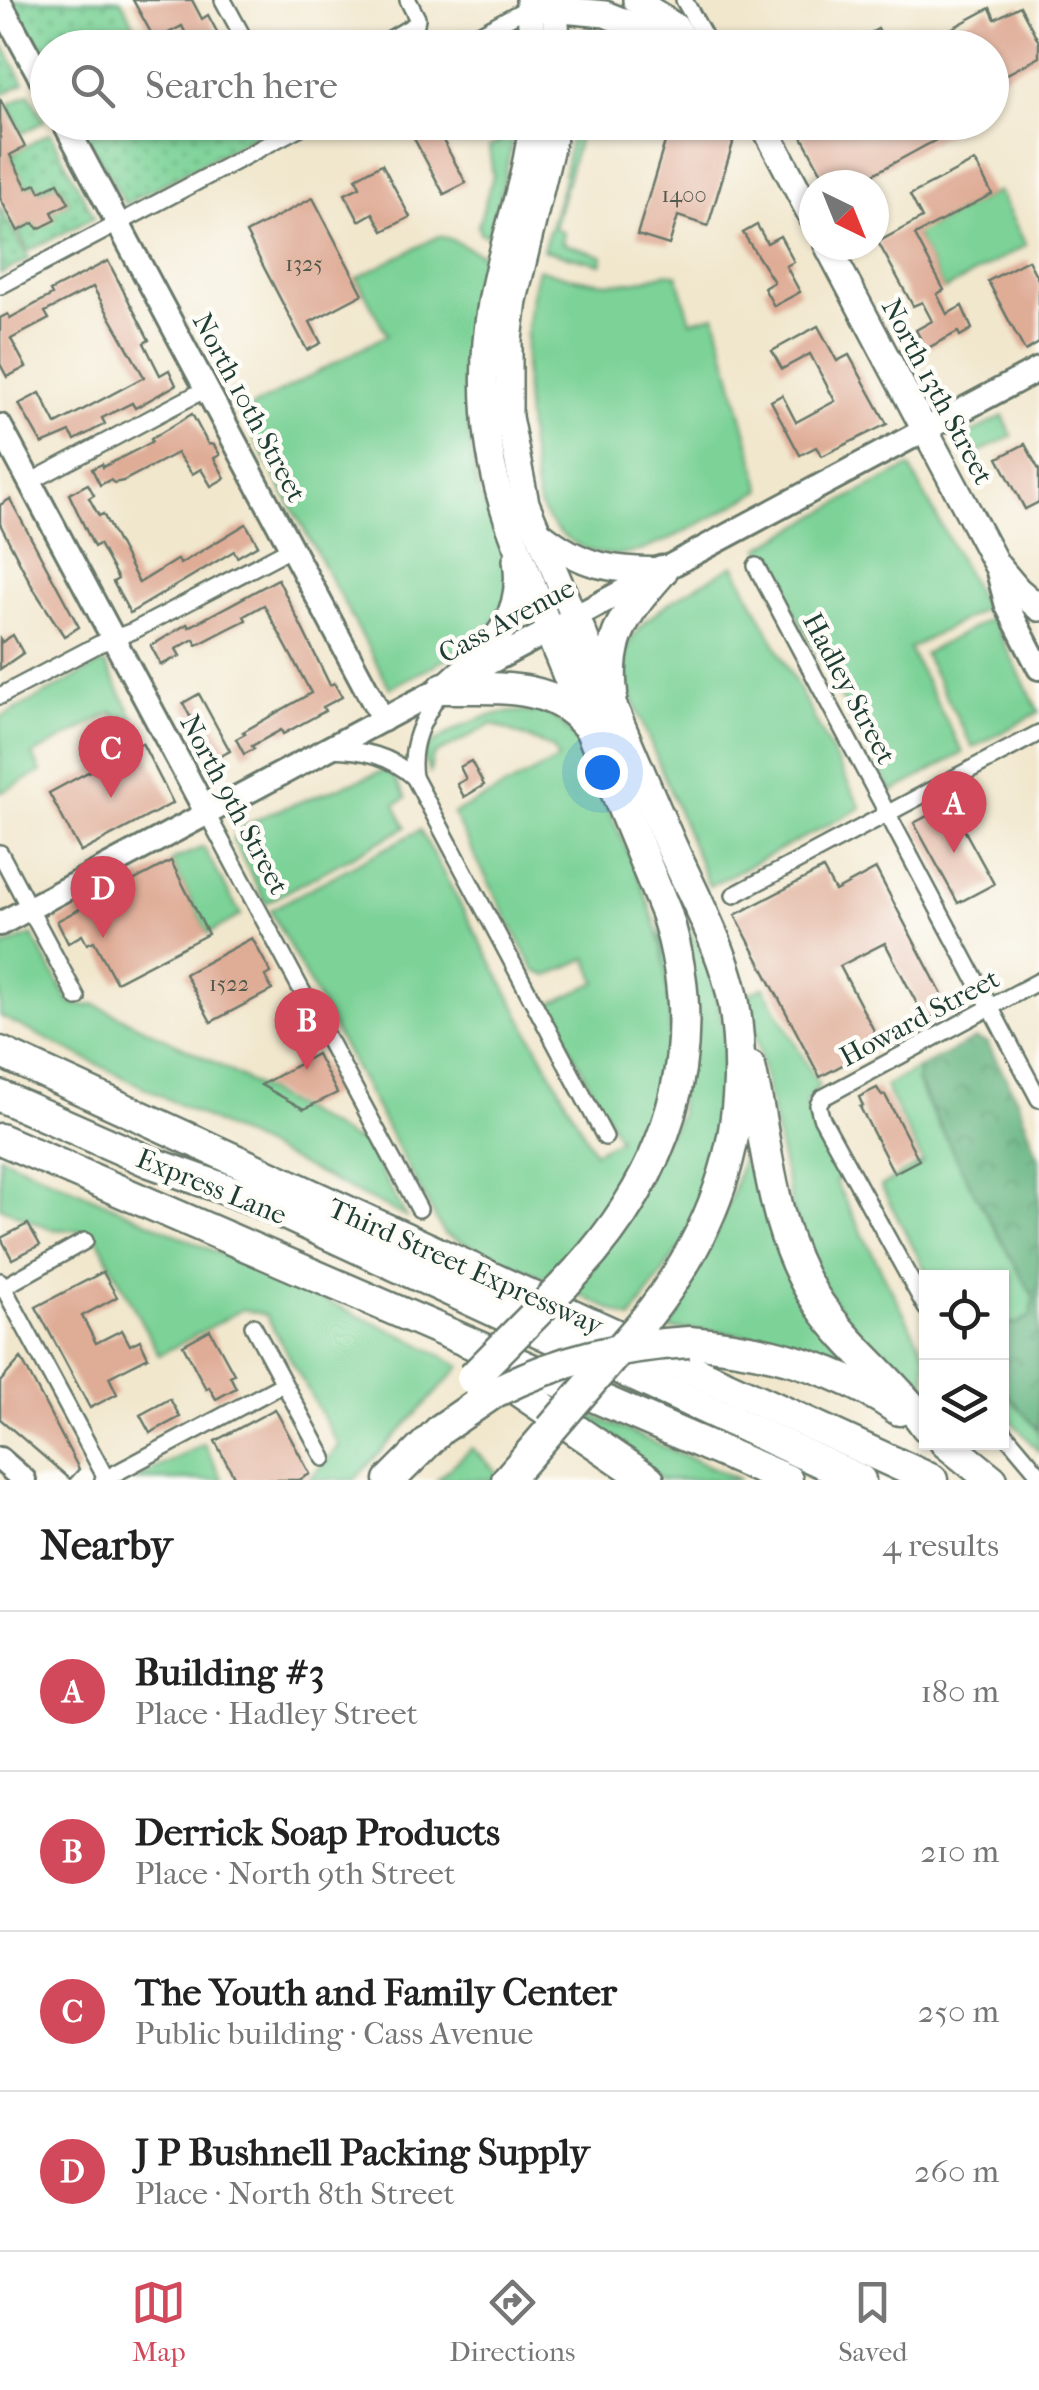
<!DOCTYPE html>
<meta charset="utf-8">
<style>
:root{--surface:#fff;--page:#f6f6f6;--text:#222;--muted:#767676;--line:#e0e0e0;--accent:#d1495b}
body{margin:0;font-family:"IM FELL French Canon",serif;background:var(--page);color:var(--text)}
.controls{position:absolute;right:30px;bottom:30px;display:grid;overflow:hidden;border-radius:0px;box-shadow:0 2px 8px #0004}
.controls button{width:90px;height:90px;display:grid;place-items:center;padding:0;border:0;border-bottom:2px solid var(--line);background:var(--surface);color:var(--text);font:50px sans-serif}
.compass{position:absolute;left:799px;top:170px;width:90px;height:90px;border-radius:50%;background:var(--surface);box-shadow:0 2px 8px #0004;rotate:137deg}
.you{position:absolute;left:602px;top:772px;width:35px;height:35px;margin:-25px;border:8px solid #fff;border-radius:50%;background:#1a73e8;box-shadow:0 0 0 15px #1a73e833}
.badge{display:grid;place-items:center;width:65px;height:65px;border-radius:50%;background:var(--accent);color:#fff;font-size:32px;font-weight:700}
.pin{position:absolute;translate:-50% -82px;filter:drop-shadow(0 2px 5px #0008)}
.pin::after{content:'';position:absolute;top:52px;width:35px;height:30px;background:inherit;clip-path:polygon(0 0,100% 0,50% 100%)}
.list{margin:0;padding:0;list-style:none}
h2{display:flex;justify-content:space-between;align-items:center;height:130px;margin:0;padding:0 40px;font-size:42px}
h2 small{font-size:32px;font-weight:400;color:var(--muted)}
.list li{display:grid;grid-template-columns:65px 1fr auto;gap:30px;align-items:center;box-sizing:border-box;height:160px;padding:0 40px;border-top:2px solid var(--line)}
.list b{display:block;font-size:38px;white-space:nowrap}
.list p{margin:0;font-size:32px;white-space:nowrap;color:var(--muted)}
.list em{font-size:32px;font-style:normal;color:var(--muted)}
.icon{flex:none;width:55px;height:55px;fill:none;stroke:currentColor;stroke-width:2;stroke-linecap:round;stroke-linejoin:round}
.map{position:relative;flex:none;width:1039px;height:1480px;overflow:hidden}
.search{position:absolute;background:var(--surface);box-shadow:0 2px 8px #0004;left:30px;right:30px;top:30px;height:110px;display:flex;align-items:center;gap:25px;box-sizing:border-box;padding:0 35px;border-radius:55px;color:var(--muted);font-size:38px}
.sheet{height:770px;background:var(--surface)}
nav{display:flex;justify-content:space-around;align-items:center;box-sizing:border-box;height:140px;border-top:2px solid var(--line);background:var(--surface);font-size:28px;color:var(--muted)}
nav a{display:grid;justify-items:center;gap:5px}
nav .on{color:var(--accent)}
.map>svg:first-child{display:block}
.grass{fill:#7bd297;stroke:#4d8866;stroke-width:2.5}
.forest{fill:url(#forest-crowns);stroke:#42785a;stroke-width:2.5}
.park{fill:url(#park-dots);stroke:#4d8866;stroke-width:2.5}
.building{fill:#dfac96}
.lines{fill:none;stroke-linecap:round;stroke-linejoin:round}
.street-casing{stroke:#68786a;stroke-width:20}
.secondary-casing{stroke:#68786a;stroke-width:28}
.primary-casing{stroke:#68786a;stroke-width:30}
.highway-casing{stroke:#68786a;stroke-width:35}
.street{stroke:#fff;stroke-width:15}
.secondary{stroke:#fff;stroke-width:22}
.primary{stroke:#fff;stroke-width:25}
.highway{stroke:#fff;stroke-width:30}
.highway-bridge-casing{stroke:#68786a;stroke-width:35;stroke-linecap:butt}
.highway-bridge{stroke:#fff;stroke-width:30}
.labels{text-anchor:middle;stroke-width:9;stroke-linejoin:round;paint-order:stroke}
.number-label{font-size:22px;fill:#4f594c}
.street-label{font-size:28px;fill:#1f3d34;stroke:#fdfcf7}
</style>
<div class="map">
<svg width="1039" height="1480" viewBox="0 0 1039 1480">
<defs>
<pattern id="forest-crowns" width="20" height="18" patternUnits="userSpaceOnUse" patternTransform="scale(2.5)"><rect width="20" height="18" fill="#64b480"/><path d="M2 6a3 3 0 1 1 6 0M12 15a3 3 0 1 1 6 0" fill="none" stroke="#52946a"/></pattern>
<pattern id="park-dots" width="8" height="8" patternUnits="userSpaceOnUse" patternTransform="scale(2.5)"><rect width="8" height="8" fill="#7bd297"/><path d="M2 2h.1M6 6h.1" fill="none" stroke="#64ac7c" stroke-width="1.8" stroke-linecap="round"/></pattern>
</defs>
<rect width="100%" height="100%" fill="#fdfcf7"/>
<filter id="ink" filterUnits="userSpaceOnUse"><feTurbulence type="fractalNoise" baseFrequency=".01" numOctaves="2"/><feDisplacementMap in="SourceGraphic" scale="20" xChannelSelector="R" yChannelSelector="G"/><feConvolveMatrix kernelMatrix="1 2 1 2 8 2 1 2 1" color-interpolation-filters="sRGB"/></filter>
<filter id="wash" filterUnits="userSpaceOnUse"><feTurbulence type="fractalNoise" baseFrequency=".0048" numOctaves="4" result="noise"/><feDisplacementMap in="SourceGraphic" scale="40" xChannelSelector="R" yChannelSelector="G"/><feGaussianBlur stdDeviation="2.25" result="paint"/><feColorMatrix in="noise" values="0 0 0 0 0 0 0 0 0 0 0 0 0 0 0 0 0 1.4 0 .05"/><feComposite in="paint" operator="in"/></filter>
<g filter="url(#wash)">
<rect width="100%" height="100%" fill="#f1e7cd"/>
<g class="grass">
<path d="M589,29l30,4 22,14 -68,1 3,-11z"/>
<path d="M29,94l15,27 -21,12 -15,-28z"/>
<path d="M489,123h27l-13,62 -15,51 -8,-3 -2,-7 15,-50 -4,-29 10,-5z"/>
<path d="M572,128l20,6h-12l-26,93 10,6 -2,10 41,13 -2,8 -58,-14 19,-63z"/>
<path d="M998,191l28,54 -82,45 -34,-65 18,3z"/>
<path d="M439,236c16,2 27,14 44,18 -17,65 -21,133 -11,199 2,13 3,26 7,38 12,32 38,76 26,111 -15,44 -78,65 -115,86l-149,-275 146,-78 -30,-57z"/>
<path d="M538,269c33,8 65,18 99,12 14,-2 27,-11 40,-6l14,46 24,-6 47,175c-36,18 -107,64 -145,65 -29,1 -62,-19 -75,-45 -7,-12 -7,-30 -9,-44 -11,-65 -12,-133 5,-197z"/>
<path d="M1003,416l9,20 -40,20 -9,-18z"/>
<path d="M910,467l75,141 -76,41 54,104 -71,39 -132,-244 92,-52z"/>
<path d="M734,565l127,243 -152,78 -82,-200c-1,-10 -5,-22 -2,-32 9,-39 77,-70 109,-89z"/>
<path d="M991,618l48,94 -66,36 -49,-94z"/>
<path d="M101,664l5,1 29,55 -12,7 -10,-15 -80,43 8,17 -41,21v-75z"/>
<path d="M535,709c45,14 54,60 73,99 23,49 48,104 57,157 22,126 -30,228 -118,314l-103,-45 -174,-324 150,-80 174,322 25,-13 -70,-131 2,-4 46,-22 -10,-24 -39,18 -13,-5 -82,-157 105,-54 -5,-12 -61,-24 -59,32 -3,16 -6,-12 2,-12c30,-21 70,-41 107,-35z"/>
<path d="M384,771l10,6 12,21 -11,7 11,22 -140,76 -33,-63 4,-10 33,-17z"/>
<path d="M203,847l38,68 -33,19 -37,-73z"/>
<path d="M653,851l56,117 16,66 3,65 -32,125 -65,95 -60,-28 109,-176z"/>
<path d="M32,935l38,68 18,3 6,-2 118,57 142,79 7,-4 45,81 -406,-201v-68z"/>
<path d="M764,987l55,99 -12,14v8l34,68 -6,5 91,175v48l-51,-47 -72,-98 -56,-265z"/>
<path d="M919,1068l-2,12 7,19 111,199 -4,17 -13,8 -16,3v-48l-73,-1 -48,-91 42,-24 -38,-76z"/>
<path d="M749,1127l9,23 94,212c-65,-22 -128,-34 -198,-33 50,-61 81,-124 95,-202z"/>
<path d="M0,1156l409,182 52,28 -107,114h-45l30,-34 -73,-131 -23,-6 -84,46 -63,-119 -11,-5 -35,-2 -50,-22z"/>
<path d="M1002,1388l37,43v21l-37,-42z"/>
<path d="M584,1412l156,68h-78l-87,-59z"/>
<path d="M204,1444l19,36h-89z"/>
<path d="M472,1448l27,26 -6,6h-56z"/>
</g>
<path class="forest" d="M975,1039l12,4 30,56 22,60v272l-37,-43v-62l16,-3 13,-7 3,-18 -64,-113 -53,-105 2,-12z"/>
<g class="park">
<path d="M11,0h110l25,47 -98,1 -1,13z"/>
<path d="M0,39l24,44 -24,13z"/>
<path d="M80,123l199,-1v1l-154,81z"/>
<path d="M50,133l44,84 -66,34 -10,-20 51,-29 -11,-19 -18,9 -4,-8 -9,5 -17,-34z"/>
<path d="M0,207l29,52 -29,15z"/>
</g>
<g id="blocks">
<g class="building">
<path d="M133,0h59l10,19 6,-4 14,26 -13,7h-16l-11,-22 -27,14z"/>
<path d="M1020,6l19,36v15l-47,25v-34h-36l-9,-17 43,-23 5,11z"/>
<path d="M878,29l10,19h-45z"/>
<path d="M0,99l25,48 -15,8 17,33 9,-4 4,8 18,-9 11,20 -17,9 4,8 -18,9 -4,-6 -16,8 -18,-33z"/>
<path d="M429,122h4l33,61 -22,11 -33,-61z"/>
<path d="M671,122h39l15,5 8,16 -25,83 -30,-10 -9,29 -32,-10z"/>
<path d="M794,122h175l-101,55 4,8h-44z"/>
<path d="M975,161l17,33 -77,41 29,55 -7,4 10,20 15,-8 10,23 -12,7 -2,-4 -32,17 -10,-19 16,-9 -10,-19 -9,4 -35,-64 44,-24 -12,-23z"/>
<path d="M382,164l28,53 -27,14 -10,-18 -14,8 -14,-27 15,-7 -4,-9z"/>
<path d="M313,198l50,96 -53,28 11,21 -14,7 -61,-117z"/>
<path d="M757,225l10,18 13,-7 14,26 -8,4 14,26 -26,14 -10,-18 10,-6 -31,-49z"/>
<path d="M1028,260l11,21v62l-14,8 -37,-70z"/>
<path d="M108,261l41,79 -5,3 16,32 9,-5 7,15 -41,23 -3,-5 -30,15 3,6 -30,16 -5,-8 -28,12 -23,-40 21,-11 16,31 88,-47 -51,-90 -48,25 4,7 -38,20 15,28 -19,10 -7,-13v-46l8,-4 2,4 42,-23 -2,-4z"/>
<path d="M818,326l19,35 12,-6 38,69 -65,32 -6,-9 -16,8 -29,-54 11,-6 14,27 39,-21 -25,-47 -28,15 -10,-18z"/>
<path d="M192,414l16,30 6,1 6,10 -6,3 11,20 -14,8 -10,-17 -9,5 -15,-21 -54,28 -9,2 -4,-3 -10,5 -8,-16 10,-5 1,3 49,-25 -1,-3z"/>
<path d="M1025,444l14,26v32l-14,7 -27,-51z"/>
<path d="M88,484l6,11 -5,3 10,18 4,-2 36,69 39,-24 2,5 66,-40 12,21 -21,12 -3,-6 -104,62 -17,-31 5,-3 -19,-35 -5,3 -25,-53z"/>
<path d="M10,499l69,128 -15,9 -31,-48 -33,-64v-19z"/>
<path d="M278,579l52,106 4,-2 8,14 -19,10 2,4 -42,23 -2,-4 -29,16 2,3 -10,5 -8,-15 9,-5 -2,-2 68,-39 -47,-88 -20,11 2,4 -18,9 -31,16 -3,-6 -18,10 4,7 -19,9 -10,-19 36,-22 2,3z"/>
<path d="M13,635l10,18 -23,16v-30l2,3z"/>
<path d="M199,694l31,57 -17,9 -30,-57z"/>
<path d="M142,743l31,60 -92,49 -32,-59z"/>
<path d="M471,761l13,24 -20,12 -7,-13 9,-5 -6,-12z"/>
<path d="M950,804l44,80 -36,19 -44,-80z"/>
<path d="M171,861l37,73 -92,48 -22,-41 -7,3 -5,-9 -14,8 -11,-22z"/>
<path d="M823,869l12,22 41,-22 73,139 -23,13 -41,-78 -45,23 41,78 -61,33 -85,-162z"/>
<path d="M252,938l19,35 -6,3 7,14 -61,32 -26,-48z"/>
<path d="M317,1054l20,39 -33,16 -43,-24z"/>
<path d="M877,1088l5,8 3,-1 34,65 -25,13 -34,-66 3,-1 -4,-9z"/>
<path d="M28,1224l12,21 -28,14 -11,-21z"/>
<path d="M103,1272l14,25 -35,19 14,27 26,-13 8,15 10,-5 8,17 -39,20 8,17 -27,14 -54,-101z"/>
<path d="M210,1330l24,44 -4,2 6,12 -20,11 -7,-12 -3,2 -23,-44z"/>
<path d="M21,1358l58,111 -9,10 -70,-60v-37z"/>
<path d="M170,1399l10,18 -30,16 -10,-18z"/>
<path d="M275,1409l35,65 -11,6h-63l-21,-39z"/>
</g>
</g>
</g>
<g filter="url(#ink)">
<use href="#blocks" fill-opacity="0" stroke="#68786a" stroke-width="2.5"/>
<g class="lines">
<g class="street-casing">
<g id="street">
<path d="M223,0l26,48"/>
<path d="M684,0l27,48"/>
<path d="M375,48l41,-24 1,-6 -9,-18"/>
<path d="M453,48l76,-41"/>
<path d="M0,286l310,-164"/>
<path d="M30,482l176,-93"/>
<path d="M756,566l283,533"/>
<path d="M441,691c-18,28 -32,52 -27,86l191,360"/>
<path d="M0,696l99,-52 34,-13 158,-83"/>
<path d="M330,749c34,1 59,6 84,28"/>
<path d="M207,814l212,395"/>
<path d="M0,853l77,145"/>
<path d="M734,895l305,-162"/>
<path d="M0,1281l107,199"/>
<path d="M0,1289l85,-48"/>
<path d="M926,1308l-105,-191 -3,-12 4,-7 217,-117"/>
<path d="M253,1326l71,132"/>
<path d="M1002,1430l37,44"/>
<path d="M103,1480l180,-96"/>
</g>
</g>
<g class="secondary-casing">
<g id="secondary">
<path d="M0,3l48,88"/>
<path d="M64,122l319,598"/>
<path d="M0,426l207,388"/>
<path d="M996,564l11,42 32,62"/>
<path d="M0,924l1039,-555"/>
<path d="M0,1459l24,21"/>
</g>
</g>
<g class="primary-casing">
<g id="primary">
<path d="M529,0l4,48"/>
<path d="M554,0l4,48"/>
<path d="M636,0l40,27 13,21"/>
<path d="M529,7l76,7 25,10 34,24"/>
<path d="M532,122c-6,62 -31,120 -41,181 -12,70 -8,145 15,213 13,39 31,76 44,115"/>
<path d="M557,122l-43,178 -5,40v77l17,86 48,114"/>
<path d="M762,122l52,99"/>
<path d="M827,245l169,319 22,26 21,18"/>
<path d="M541,534c43,34 68,35 121,37"/>
<path d="M444,688c42,-39 82,-64 72,-128"/>
</g>
</g>
<g class="highway-casing">
<g id="highway">
<path d="M574,617c31,75 63,150 95,224 21,48 57,112 65,163 19,121 -15,224 -91,318"/>
<path d="M550,631l116,282c45,143 0,267 -102,372"/>
<path d="M444,688c50,1 105,-7 141,35"/>
<path d="M612,693c-7,-56 15,-82 50,-122"/>
<path d="M0,1052l932,428"/>
<path d="M750,1067c19,81 20,165 69,237 31,45 76,78 107,122"/>
<path d="M0,1096l150,66 100,36 610,282"/>
<path d="M0,1139l787,341"/>
<path d="M689,1342c75,6 148,24 210,68"/>
<path d="M491,1372l158,108"/>
<path d="M945,1442l47,38"/>
<path d="M390,1480l51,-51 54,-37"/>
<path d="M507,1480l44,-51"/>
</g>
</g>
<use href="#street" class="street"/>
<use href="#secondary" class="secondary"/>
<use href="#primary" class="primary"/>
<use href="#highway" class="highway"/>
<g class="highway-bridge-casing">
<g id="highway-bridge">
<path d="M472,1378l92,-93"/>
<path d="M495,1392c63,-32 124,-46 194,-50"/>
<path d="M551,1429l92,-107"/>
</g>
</g>
<use href="#highway-bridge" class="highway-bridge"/>
</g>
</g>
<g class="labels">
<g class="number-label">
<text x="684" y="202">1400</text>
<text x="304" y="271">1325</text>
<text x="229" y="991">1522</text>
</g>
<g class="street-label">
<text transform="translate(938 391) rotate(62)" y="10">North 13th Street</text>
<text transform="translate(250 407) rotate(62)" y="10">North 10th Street</text>
<text transform="translate(506 620) rotate(-28)" y="10">Cass Avenue</text>
<text transform="translate(850 688) rotate(62)" y="10">Hadley Street</text>
<text transform="translate(235 804) rotate(62)" y="10">North 9th Street</text>
<text transform="translate(919 1017) rotate(-28)" y="10">Howard Street</text>
<text transform="translate(212 1186) rotate(22)" y="10">Express Lane</text>
<text transform="translate(466 1266) rotate(24)" y="10">Third Street Expressway</text>
</g>
</g>
</svg>
<div class="controls">
<button><svg class="icon" aria-label="locate" viewBox="0 0 24 24"><circle cx="12" cy="12" r="6"/><path d="M12 2v4M12 18v4M2 12h4M18 12h4"/></svg></button>
<button><svg class="icon" aria-label="layers" viewBox="0 0 24 24"><path d="M12 4l9 5-9 5-9-5zM3 14l9 5 9-5"/></svg></button>
</div>
<svg class="compass" viewBox="-18 -18 36 36"><path d="M0-13l5 13h-10z" fill="#e53935"/><path d="M0 13l5-13h-10z" fill="#767676"/></svg>
<div class="you"></div>
<div class="pin badge" style="left:954px;top:853px">A</div>
<div class="pin badge" style="left:307px;top:1070px">B</div>
<div class="pin badge" style="left:111px;top:798px">C</div>
<div class="pin badge" style="left:103px;top:938px">D</div>
<div class="search"><svg class="icon" aria-label="search" viewBox="0 0 24 24"><circle cx="10" cy="10" r="6"/><path d="M15 15l6 6"/></svg>Search here</div>
</div>
<section class="sheet">
<h2>Nearby<small>4 results</small></h2>
<ul class="list">
<li><span class="badge">A</span><div><b>Building #3</b><p>Place · Hadley Street</p></div><em>180 m</em></li>
<li><span class="badge">B</span><div><b>Derrick Soap Products</b><p>Place · North 9th Street</p></div><em>210 m</em></li>
<li><span class="badge">C</span><div><b>The Youth and Family Center</b><p>Public building · Cass Avenue</p></div><em>250 m</em></li>
<li><span class="badge">D</span><div><b>J P Bushnell Packing Supply</b><p>Place · North 8th Street</p></div><em>260 m</em></li>
</ul>
</section>
<nav>
<a class="on"><svg class="icon" aria-label="map" viewBox="0 0 24 24"><path d="M3 6l6-2 6 2 6-2v14l-6 2-6-2-6 2zM9 4v14M15 6v14"/></svg>Map</a>
<a><svg class="icon" aria-label="directions" viewBox="0 0 24 24"><path d="M12 3l9 9-9 9-9-9zM9 14v-3h6M13 9l2 2-2 2"/></svg>Directions</a>
<a><svg class="icon" aria-label="saved" viewBox="0 0 24 24"><path d="M7 4h10v16l-5-4-5 4z"/></svg>Saved</a>
</nav>
